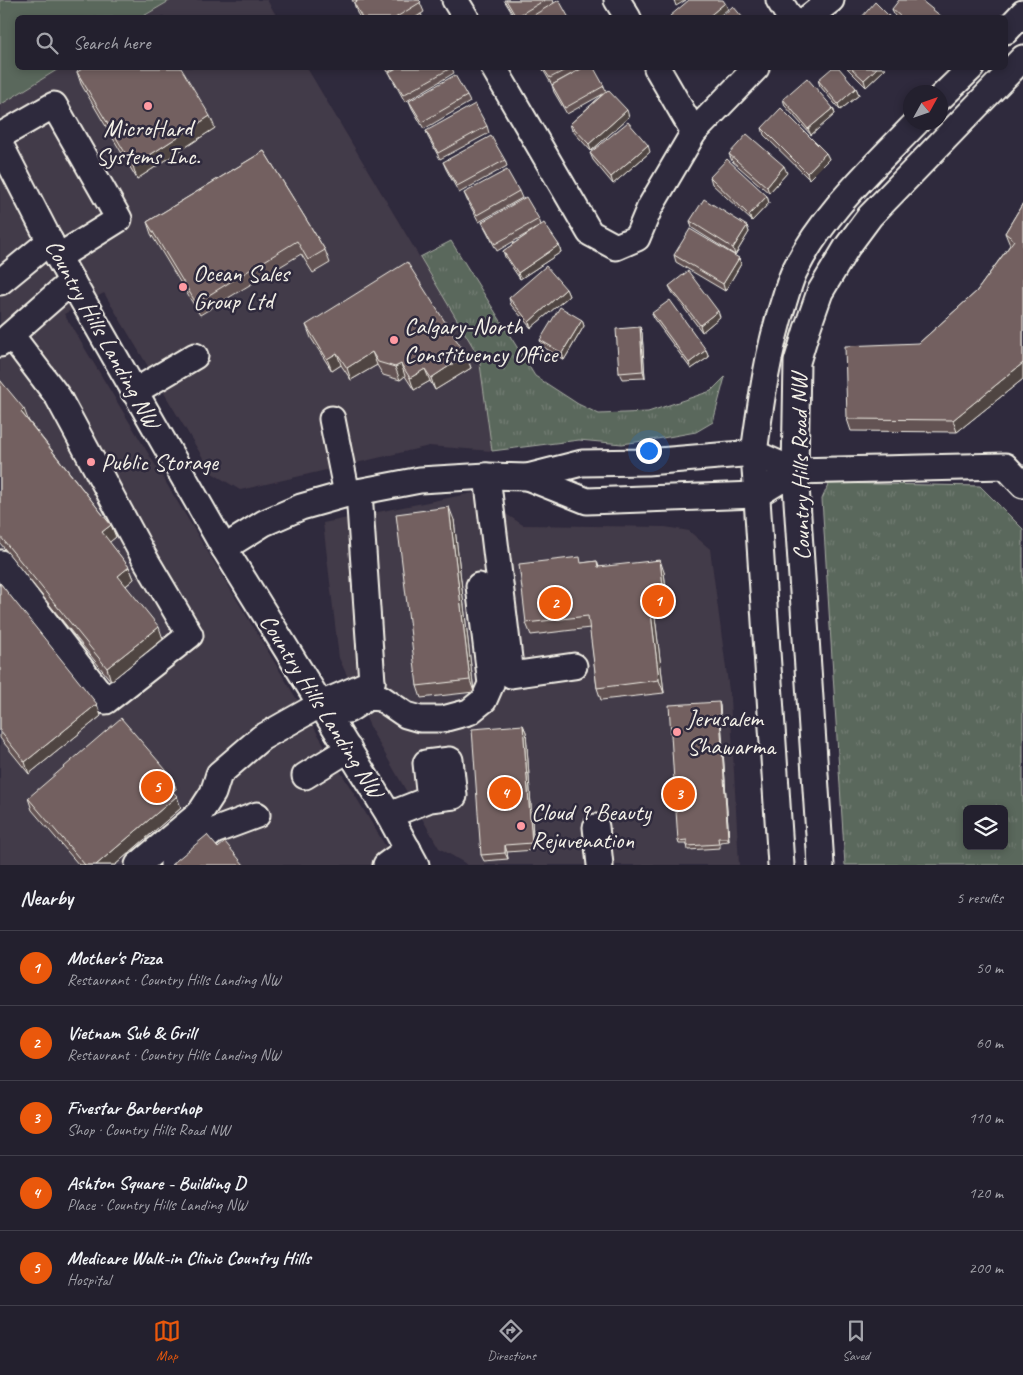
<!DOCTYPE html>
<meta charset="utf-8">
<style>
:root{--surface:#23202e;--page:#2b2836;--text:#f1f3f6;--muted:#a3a3aa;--line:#403e4a;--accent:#ea580c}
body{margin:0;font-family:Caveat,sans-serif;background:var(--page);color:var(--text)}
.controls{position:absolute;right:15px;bottom:15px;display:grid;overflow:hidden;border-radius:8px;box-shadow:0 2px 8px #0003}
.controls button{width:45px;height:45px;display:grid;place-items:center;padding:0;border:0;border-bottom:1px solid var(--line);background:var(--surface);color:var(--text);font:25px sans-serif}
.compass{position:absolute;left:903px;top:85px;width:45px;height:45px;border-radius:50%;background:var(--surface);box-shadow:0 2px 8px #0003;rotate:50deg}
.you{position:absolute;left:648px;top:450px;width:18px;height:18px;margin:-12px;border:4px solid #fff;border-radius:50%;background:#1a73e8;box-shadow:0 0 0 8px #1a73e833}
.badge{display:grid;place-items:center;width:32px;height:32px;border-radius:50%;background:var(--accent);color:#fff;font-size:16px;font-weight:700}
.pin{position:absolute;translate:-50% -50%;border:2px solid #fff;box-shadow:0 1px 5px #0006}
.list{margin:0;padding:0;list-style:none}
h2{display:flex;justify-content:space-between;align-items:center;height:65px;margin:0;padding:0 20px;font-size:21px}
h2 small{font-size:16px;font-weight:400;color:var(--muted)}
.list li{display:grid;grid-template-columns:32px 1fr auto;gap:15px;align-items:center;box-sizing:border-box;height:75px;padding:0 20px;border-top:1px solid var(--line)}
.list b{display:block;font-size:19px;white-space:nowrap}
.list p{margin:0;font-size:16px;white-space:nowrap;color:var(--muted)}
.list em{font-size:16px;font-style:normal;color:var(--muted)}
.icon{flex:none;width:28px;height:28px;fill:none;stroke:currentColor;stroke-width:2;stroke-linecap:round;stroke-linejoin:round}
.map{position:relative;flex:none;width:1023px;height:865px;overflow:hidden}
.search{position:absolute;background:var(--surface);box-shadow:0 2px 8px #0003;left:15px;right:15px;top:15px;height:55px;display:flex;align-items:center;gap:12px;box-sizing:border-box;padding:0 18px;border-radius:8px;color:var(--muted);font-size:19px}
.sheet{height:440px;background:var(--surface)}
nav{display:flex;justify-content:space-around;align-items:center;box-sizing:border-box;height:70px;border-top:1px solid var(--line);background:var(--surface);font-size:14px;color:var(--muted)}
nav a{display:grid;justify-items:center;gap:2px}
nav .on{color:var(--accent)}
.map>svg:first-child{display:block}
.built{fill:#433a48}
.grass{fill:url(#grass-tufts);stroke:#a7aca2;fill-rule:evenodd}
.park{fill:#5a675c;stroke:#a7aca2}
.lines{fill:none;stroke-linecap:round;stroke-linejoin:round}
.minor-casing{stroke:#f4f1e8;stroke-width:29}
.minor{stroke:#2f2a3d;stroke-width:25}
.wall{fill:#635353;stroke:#f4f1e8}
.shaded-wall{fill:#504443;stroke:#f4f1e8}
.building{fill:#736160;stroke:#f4f1e8}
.poi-dot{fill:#ff9aa2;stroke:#2f2a3d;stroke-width:2}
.labels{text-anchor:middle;stroke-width:5;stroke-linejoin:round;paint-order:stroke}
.poi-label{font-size:24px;fill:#f4f1e8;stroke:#2f2a3d;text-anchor:start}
.street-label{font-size:24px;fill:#f4f1e8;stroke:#2f2a3d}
</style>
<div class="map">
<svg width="1023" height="865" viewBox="0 0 1023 865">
<defs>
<pattern id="grass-tufts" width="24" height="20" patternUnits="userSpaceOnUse" patternTransform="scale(1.25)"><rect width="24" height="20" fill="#5a675c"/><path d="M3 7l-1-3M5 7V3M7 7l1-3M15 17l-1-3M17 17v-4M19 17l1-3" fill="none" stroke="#727d73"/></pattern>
</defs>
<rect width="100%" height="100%" fill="#2f2a3d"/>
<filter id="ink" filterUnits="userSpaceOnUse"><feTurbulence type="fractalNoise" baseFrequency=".02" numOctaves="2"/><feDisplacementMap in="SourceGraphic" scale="10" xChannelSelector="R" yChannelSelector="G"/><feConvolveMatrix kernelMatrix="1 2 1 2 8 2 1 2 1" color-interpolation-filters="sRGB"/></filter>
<g filter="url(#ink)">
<g class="built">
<path d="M171,0h96l10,17h-134z"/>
<path d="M60,68h247l172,289 13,94 -63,-5 -189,44 -28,-17 -108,-180 -40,21 333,551h-397v-760z"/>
<path d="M473,493l50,32 142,2 24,4 21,18 20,149 9,167h-271l-29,-17 -66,-115 -34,-75 -16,-135z"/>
</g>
<g class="grass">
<path d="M451,241l84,135 43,28 21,10 49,-2 63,-21 14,-14 -12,45 -17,10 -39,7 -35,5 -43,-4 -87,11 -13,-94 -59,-100z"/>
<path d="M829,483l151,3 43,43v336h-178l-23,-366zM967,809h37v37h-37z"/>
</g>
<path class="park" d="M0,0h171l-29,17 -124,1v50h42l-60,37z"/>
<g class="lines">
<g class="minor-casing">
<g id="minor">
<path d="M455,0l11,18"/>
<path d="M617,0l11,18"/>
<path d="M779,0l11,18"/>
<path d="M808,18l23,-18"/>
<path d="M1006,31l17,-18"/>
<path d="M494,68l96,165 26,14 21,-9 13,-31 44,-75 62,-64"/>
<path d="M657,68l37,64"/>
<path d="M940,98l31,-30"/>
<path d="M0,136l54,-31 65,114 -61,38"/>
<path d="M0,144l58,113 166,291 165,267 27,50"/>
<path d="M0,282l50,-41"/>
<path d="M0,344l72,-63"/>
<path d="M134,392l61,-36"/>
<path d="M332,419l15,75"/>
<path d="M487,476l24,199 63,-9"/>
<path d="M527,477l60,24 169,-6 39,-24"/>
<path d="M359,492l13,190 -4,15"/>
<path d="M224,548l40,-25 37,-16 46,-13 73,-14 67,-4 40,1 55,-14 65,-1 107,-9 41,18 210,-5 18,19"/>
<path d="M0,563l106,138 84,-66 -46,-78 -86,-160 -47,-62"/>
<path d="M348,710l20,-13 13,1 25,17 14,4h23l26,-7 15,-12 7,-16 -12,-98"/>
<path d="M305,776l44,-27"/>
<path d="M389,815l41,-16 24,-3 -4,-36 -24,3 4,36"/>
<path d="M596,827l4,38"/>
<path d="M138,865l62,-52 13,-20 6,-19 42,-36 60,-34 51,-22"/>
<path d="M173,865l41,-34 43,-16"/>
<path d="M386,865l22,-16"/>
<path d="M781,865l-27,-412c7,-52 14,-103 30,-152 3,-10 6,-20 10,-29 29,-59 78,-103 123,-150"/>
<path d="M821,865l-26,-394 2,-109 10,-33 13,-37 27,-45 23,-31 153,-158"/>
</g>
</g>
<use href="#minor" class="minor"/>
</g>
<g class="wall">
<path d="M352,0h67l5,12 -9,6h-55l-3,-5 -3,-10z"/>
<path d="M504,0h49l1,3 15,15h-54z"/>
<path d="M892,9l50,9h-45l-3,-3z"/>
<path d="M386,68h10l-8,4z"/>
<path d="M397,68h55l2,5 -49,29 -13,-24 -3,-6z"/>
<path d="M542,68h40l-30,17z"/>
<path d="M847,68h39l-20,19z"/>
<path d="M77,72l138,56 -78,51 -56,-95z"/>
<path d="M818,80l38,8 3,7 -19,15 -20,-24z"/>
<path d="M552,85l52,1 2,5 23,26 -38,34 -19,-21 -2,-6 33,-30 -36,20 -13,-22z"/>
<path d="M467,96l3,6 -46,27 -12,-21 -3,-7z"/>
<path d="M783,99l50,9 2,6 -24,21 -26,-29z"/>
<path d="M487,126l2,7 -49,26 -12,-22 -2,-6z"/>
<path d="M762,128l64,25 3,6 -20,20 -45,-44z"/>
<path d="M264,151l61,99 5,13 -17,10 -12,-19 -101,61 -49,-81 -4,-12z"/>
<path d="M650,152l-37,32 -20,-24 -3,-7z"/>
<path d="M729,154l58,19 -18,20 -37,-32z"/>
<path d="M505,160l2,6 -48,27 -13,-24 -3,-7z"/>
<path d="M710,177l57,19 2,7 -17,18 -40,-37z"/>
<path d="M519,191l3,7 -43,24 -12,-22 -3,-7z"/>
<path d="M1023,203v176l-66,53 -106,-1 -4,-12 72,-76 57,-51 34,-47 -5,-12z"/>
<path d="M539,219l2,6 18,20 2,7 -41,27 -15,-22 -2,-6 32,-22 -38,22 -12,-23 -3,-6z"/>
<path d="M690,221l57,5 2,6 -14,23 -43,-27z"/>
<path d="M674,255l65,3 2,6 -16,27 -49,-29z"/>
<path d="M669,286l51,31 -18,15 -30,-40z"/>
<path d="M566,289l3,7 -38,32 -20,-23 -2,-7z"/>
<path d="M652,313l54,37 3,7 -18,12 -37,-50z"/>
<path d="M582,320l2,6 -20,34 -22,-14 -2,-6z"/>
<path d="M306,325l160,30 5,13 -36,22 -5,-9 -16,9 -9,-14 -5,4 -17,-5 -6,-10 -26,15 -10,-15 -9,6 -21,-33z"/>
<path d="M640,327l2,6 3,45 -23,1 -3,-6z"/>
<path d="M0,380l28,40 83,105 5,12 -7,5 20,25 5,12 -8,7 37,53 -52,42 -111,-138z"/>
<path d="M454,520l20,172 -53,6 -4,-12z"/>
<path d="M597,561l2,6 65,5 3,27 -14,1 11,93 -63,7 -4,-12 -7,-60 -59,7 -5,-12 56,-60z"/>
<path d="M0,583l101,133 -72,58 -29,-36z"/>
<path d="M719,702l1,4 9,135 -9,1v6l-32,2 -1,-6h-8l-1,-3z"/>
<path d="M523,725l3,7 8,118 -27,2 1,7 -24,2 -3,-6z"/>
<path d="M172,777l4,12 -3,3 8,16 -66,57h-36l-47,-55 -4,-12z"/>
</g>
<g class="shaded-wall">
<path d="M674,0h12l-10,6z"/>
<path d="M725,3l3,6 -11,9h-10z"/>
<path d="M877,68h9l-20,19 -2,-7z"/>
<path d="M856,88l3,7 -19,15 -2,-6z"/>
<path d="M833,108l2,6 -24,21 -3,-6z"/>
<path d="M627,110l2,7 -38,34 -2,-7z"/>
<path d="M210,116l5,12 -78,51 -4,-13z"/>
<path d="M648,145l2,7 -37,32 -2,-7z"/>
<path d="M826,153l3,6 -20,20 -2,-6z"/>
<path d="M784,166l3,7 -18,20 -2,-6z"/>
<path d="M767,196l2,7 -17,18 -3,-6z"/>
<path d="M747,226l2,6 -14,23 -2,-7z"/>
<path d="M559,245l2,7 -41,27 -2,-6z"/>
<path d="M739,258l2,6 -16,27 -2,-7z"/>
<path d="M566,289l3,7 -38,32 -2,-6z"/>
<path d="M718,311l2,6 -18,15 -2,-7z"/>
<path d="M582,320l2,6 -20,34 -2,-7z"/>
<path d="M640,327l2,6 3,45 -2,-7z"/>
<path d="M706,350l3,7 -18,12 -2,-6z"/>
<path d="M372,352l5,13 -26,15 -4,-12z"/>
<path d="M337,353l4,12 -9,6 -5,-12z"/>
<path d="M466,355l5,13 -36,22 -4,-12z"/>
<path d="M1023,363v16l-66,53 -4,-12z"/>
<path d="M401,364l4,12 -5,4 -5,-13z"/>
<path d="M425,369l5,12 -16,9 -4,-12z"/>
<path d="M24,409l5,13 -8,-10z"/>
<path d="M449,507l5,13 20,172 -4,-12z"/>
<path d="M111,525l5,12 -10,8 -4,-13z"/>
<path d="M660,560l4,12 3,27 -4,-13z"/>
<path d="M129,567l5,12 -12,10 -4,-13z"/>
<path d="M648,588l5,12 11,93 -5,-13z"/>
<path d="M159,627l4,12 -52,42 -4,-13z"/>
<path d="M719,702l1,4 9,135 -1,-3z"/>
<path d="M97,704l4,12 -72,58 -4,-12z"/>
<path d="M523,725l3,7 8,118 -2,-7z"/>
<path d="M172,777l4,12 -6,6 -5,-12z"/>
<path d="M177,796l4,12 -66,57h-19z"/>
<path d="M505,845l2,7 1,7 -3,-6z"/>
</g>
<g class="building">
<path d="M359,0h60l2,2 -26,16h-33l-8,-15z"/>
<path d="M506,0h39l-29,17z"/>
<path d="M559,0l10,18h-40z"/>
<path d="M689,0h34l2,3 -18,15h-36l-1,-2z"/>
<path d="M899,0h22l21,17 -1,1h-39l-10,-9z"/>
<path d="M875,2l16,16h-30z"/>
<path d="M733,6l10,12h-23z"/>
<path d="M421,14l2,4h-8z"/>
<path d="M84,68h97l29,48 -77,50 -56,-94z"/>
<path d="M397,68h54l-48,27 -14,-23z"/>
<path d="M543,68h26l-19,10z"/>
<path d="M583,68h11l10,18 -39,22 -13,-23z"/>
<path d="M832,68h7l17,20 -18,16 -20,-24z"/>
<path d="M851,68h26l-13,12z"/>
<path d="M455,75l12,21 -45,26 -13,-21z"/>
<path d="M807,78l26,30 -25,21 -25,-30z"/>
<path d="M608,90l19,20 -38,34 -19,-20z"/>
<path d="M475,104l12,22 -49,27 -12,-22z"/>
<path d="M781,108l45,45 -19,20 -45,-45z"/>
<path d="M628,122l20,23 -37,32 -21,-24z"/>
<path d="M747,134l37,32 -17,21 -38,-33z"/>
<path d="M491,136l14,24 -48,26 -14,-24z"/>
<path d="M264,151l61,99 -17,10 -11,-19 -101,62 -49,-81z"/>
<path d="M727,159l40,37 -18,19 -39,-38z"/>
<path d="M507,170l12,21 -42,24 -13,-22z"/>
<path d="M526,197l13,22 -44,25 -13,-22z"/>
<path d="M704,199l43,27 -14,22 -43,-27z"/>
<path d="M1023,203v160l-70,57 -106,-1 -2,-73 74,-3 57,-51 38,-52 -9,-7z"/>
<path d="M544,223l15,22 -41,28 -15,-22z"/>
<path d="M690,229l49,29 -16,26 -49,-29z"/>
<path d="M407,262l59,93 -35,23 -6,-9 -15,9 -9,-14 -6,3 -17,-5 -6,-10 -25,16 -10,-15 -10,6 -21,-34z"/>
<path d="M546,266l20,23 -37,33 -20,-24z"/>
<path d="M688,271l30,40 -18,14 -31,-39z"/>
<path d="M670,300l36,50 -17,13 -37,-50z"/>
<path d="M560,307l22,13 -20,33 -22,-13z"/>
<path d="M640,327l3,44 -24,2 -3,-44z"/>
<path d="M0,380l24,29 -3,3 90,113 -9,7 27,35 -11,9 41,51 -52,41 -107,-132z"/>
<path d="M449,507l21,173 -53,6 -21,-172z"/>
<path d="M580,557l1,6 16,-2 1,6 62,-7 3,26 -15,2 11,92 -62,8 -9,-72 -62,7 -7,-59z"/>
<path d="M0,583l97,121 -72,58 -25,-31z"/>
<path d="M719,702l9,136h-10l1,6 -32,2v-6l-9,1 -9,-136z"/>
<path d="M121,718l51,59 -7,6 12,13 -81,69h-11l-57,-67z"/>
<path d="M523,725l9,118 -27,2v8l-24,2 -9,-126z"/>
<path d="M207,835l11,13 7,-6 19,23h-73z"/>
</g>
</g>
<g class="poi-dot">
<circle cx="148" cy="106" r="5"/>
<circle cx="183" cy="287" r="5"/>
<circle cx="394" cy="340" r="5"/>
<circle cx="91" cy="462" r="5"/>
<circle cx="677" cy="732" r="5"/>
<circle cx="521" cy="826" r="5"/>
</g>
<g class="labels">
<g class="poi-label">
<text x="148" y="136" text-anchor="middle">MicroHard<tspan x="148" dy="28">Systems Inc.</tspan></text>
<text x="193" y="281">Ocean Sales<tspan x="193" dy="28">Group Ltd</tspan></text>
<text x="404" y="334">Calgary-North<tspan x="404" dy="28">Constituency Office</tspan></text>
<text x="101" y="470">Public Storage</text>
<text x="687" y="726">Jerusalem<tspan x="687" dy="28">Shawarma</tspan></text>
<text x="531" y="820">Cloud 9 Beauty<tspan x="531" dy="28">Rejuvenation</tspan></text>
</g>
<g class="street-label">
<text transform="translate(103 334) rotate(61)" y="8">Country Hills Landing NW</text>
<text transform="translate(800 467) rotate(-91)" y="8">Country Hills Road NW</text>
<text transform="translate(322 706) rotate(58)" y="8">Country Hills Landing NW</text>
</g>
</g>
</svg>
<div class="controls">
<button><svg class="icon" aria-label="layers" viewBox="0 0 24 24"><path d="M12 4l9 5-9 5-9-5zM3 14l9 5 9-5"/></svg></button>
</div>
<svg class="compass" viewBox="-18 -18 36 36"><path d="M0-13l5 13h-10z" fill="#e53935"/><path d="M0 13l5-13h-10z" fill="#a3a3aa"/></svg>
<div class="you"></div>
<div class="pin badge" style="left:658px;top:601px">1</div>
<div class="pin badge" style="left:555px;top:603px">2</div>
<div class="pin badge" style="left:679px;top:794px">3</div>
<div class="pin badge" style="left:505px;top:793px">4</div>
<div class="pin badge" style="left:157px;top:787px">5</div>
<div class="search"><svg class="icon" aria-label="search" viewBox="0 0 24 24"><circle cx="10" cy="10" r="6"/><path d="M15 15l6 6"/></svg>Search here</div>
</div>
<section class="sheet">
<h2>Nearby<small>5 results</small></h2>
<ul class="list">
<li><span class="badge">1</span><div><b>Mother's Pizza</b><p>Restaurant · Country Hills Landing NW</p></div><em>50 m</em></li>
<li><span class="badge">2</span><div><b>Vietnam Sub &amp; Grill</b><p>Restaurant · Country Hills Landing NW</p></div><em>60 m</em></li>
<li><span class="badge">3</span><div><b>Fivestar Barbershop</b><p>Shop · Country Hills Road NW</p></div><em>110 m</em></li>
<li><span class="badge">4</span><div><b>Ashton Square - Building D</b><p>Place · Country Hills Landing NW</p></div><em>120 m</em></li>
<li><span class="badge">5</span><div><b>Medicare Walk-in Clinic Country Hills</b><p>Hospital</p></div><em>200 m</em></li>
</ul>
</section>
<nav>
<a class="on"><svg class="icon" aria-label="map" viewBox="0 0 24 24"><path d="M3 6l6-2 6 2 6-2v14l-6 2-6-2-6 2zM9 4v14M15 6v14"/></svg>Map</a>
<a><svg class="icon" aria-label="directions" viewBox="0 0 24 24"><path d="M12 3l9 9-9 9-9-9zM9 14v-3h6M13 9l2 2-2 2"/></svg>Directions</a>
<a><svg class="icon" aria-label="saved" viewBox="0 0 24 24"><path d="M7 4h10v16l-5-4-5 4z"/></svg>Saved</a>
</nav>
